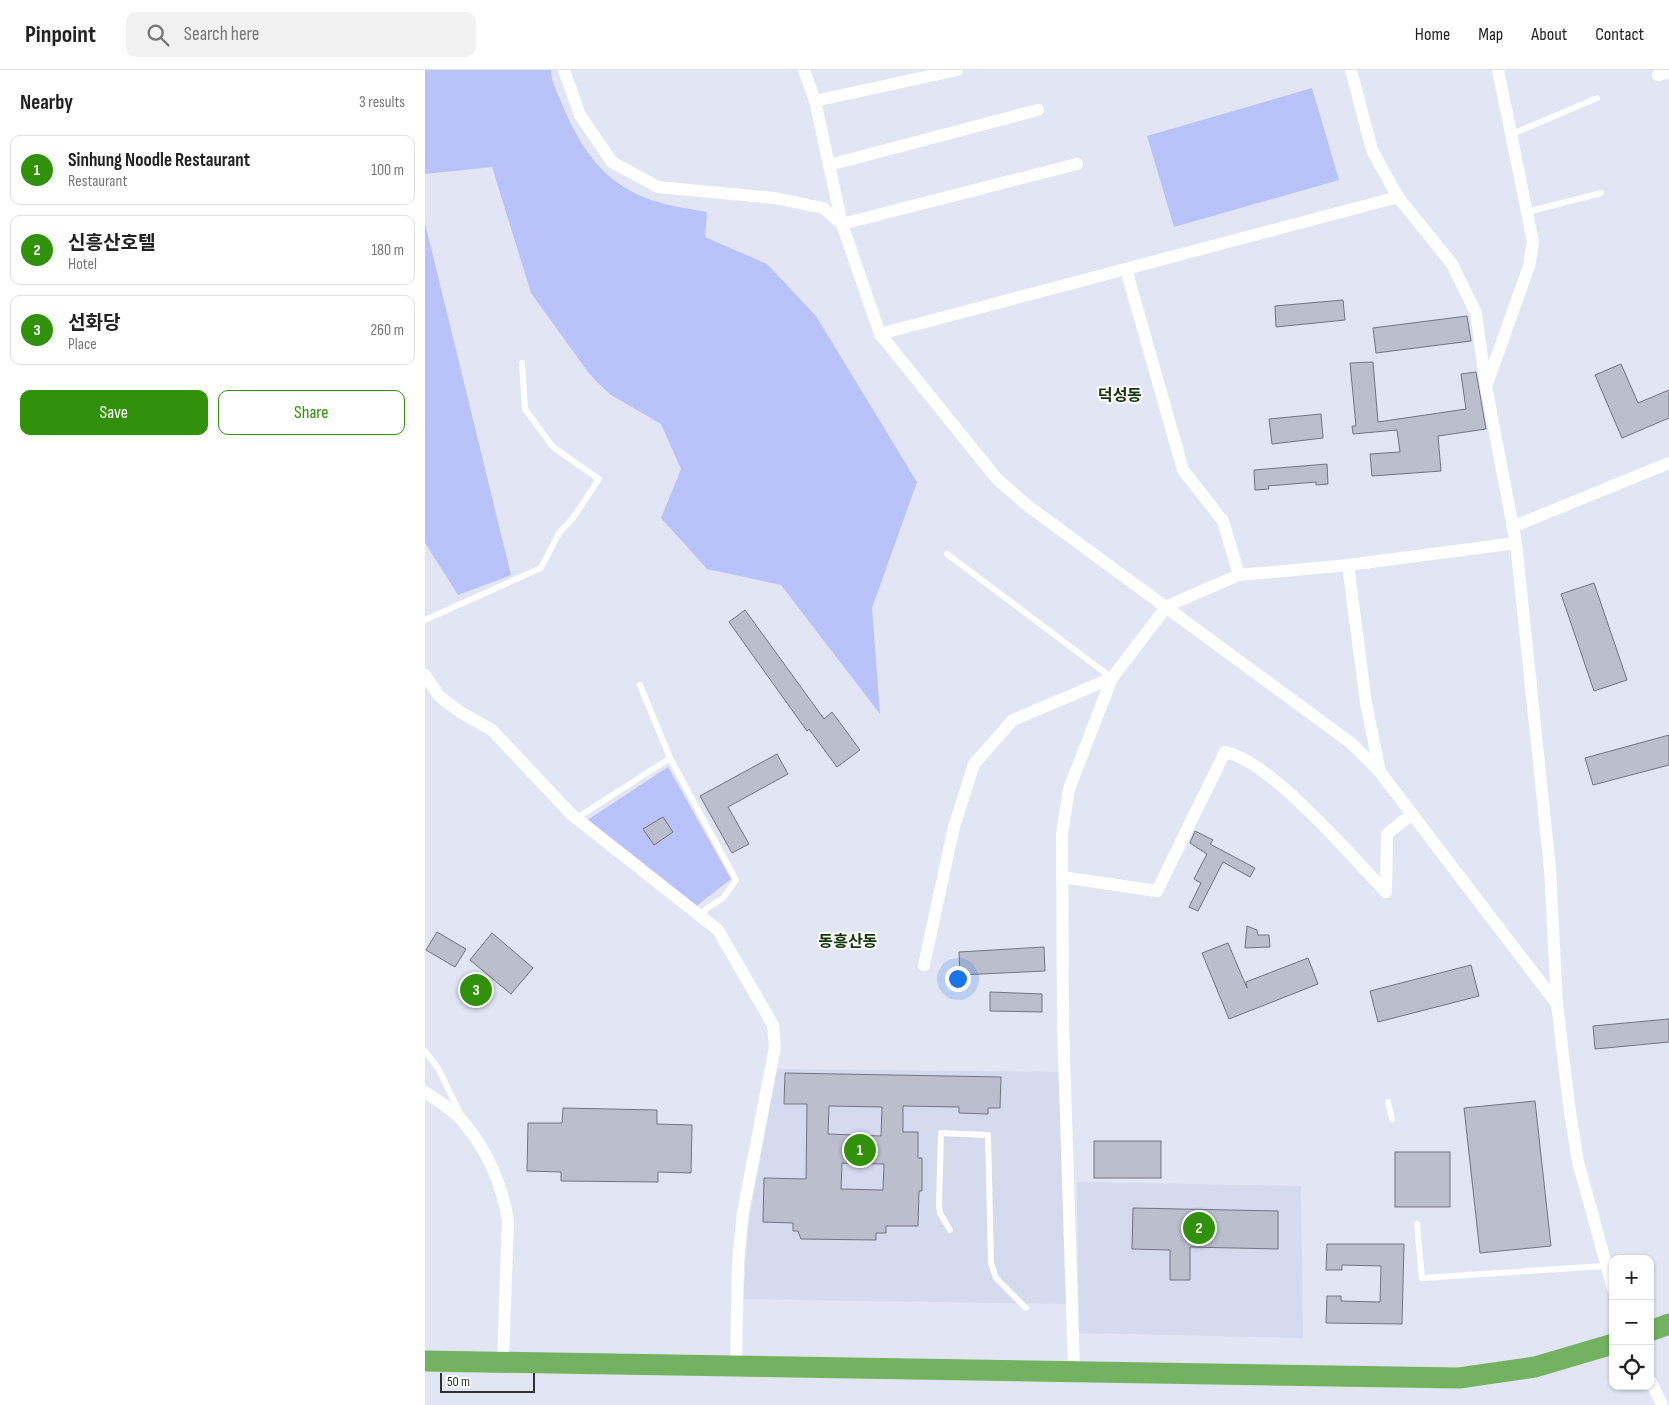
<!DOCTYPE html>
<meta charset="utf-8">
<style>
:root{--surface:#fff;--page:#f2f2f2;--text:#222;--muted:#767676;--line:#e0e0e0;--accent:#32910a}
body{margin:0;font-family:"Sofia Sans Condensed","Noto Sans KR",sans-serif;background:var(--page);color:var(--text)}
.controls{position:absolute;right:15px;bottom:15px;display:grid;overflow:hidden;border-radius:10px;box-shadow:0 1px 4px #0004}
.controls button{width:45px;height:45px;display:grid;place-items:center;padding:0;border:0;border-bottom:1px solid var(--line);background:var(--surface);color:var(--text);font:25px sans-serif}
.scale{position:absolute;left:15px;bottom:12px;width:95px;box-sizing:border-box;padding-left:5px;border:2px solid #303137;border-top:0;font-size:14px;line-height:18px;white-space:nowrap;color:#303137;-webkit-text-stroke:4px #fff;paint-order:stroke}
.you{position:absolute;left:532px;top:908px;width:18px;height:18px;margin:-12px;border:4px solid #fff;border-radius:50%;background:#1a73e8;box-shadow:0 0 0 8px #1a73e833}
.badge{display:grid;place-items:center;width:32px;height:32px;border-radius:50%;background:var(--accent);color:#fff;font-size:16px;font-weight:700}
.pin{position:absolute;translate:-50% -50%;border:2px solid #fff;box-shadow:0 1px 5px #0006}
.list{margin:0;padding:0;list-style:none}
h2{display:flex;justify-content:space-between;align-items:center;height:65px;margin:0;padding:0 20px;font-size:21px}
h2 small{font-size:16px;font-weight:400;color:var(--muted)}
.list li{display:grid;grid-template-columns:32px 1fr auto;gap:15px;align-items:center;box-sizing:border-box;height:70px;margin:0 10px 10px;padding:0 10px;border:1px solid var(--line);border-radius:10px}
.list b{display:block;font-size:19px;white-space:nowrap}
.list p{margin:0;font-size:16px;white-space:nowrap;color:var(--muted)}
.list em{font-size:16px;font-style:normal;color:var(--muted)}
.actions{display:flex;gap:10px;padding:15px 20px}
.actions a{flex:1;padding:11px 0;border:1px solid var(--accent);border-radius:10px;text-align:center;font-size:18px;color:var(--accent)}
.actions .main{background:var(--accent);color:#fff}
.icon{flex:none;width:28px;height:28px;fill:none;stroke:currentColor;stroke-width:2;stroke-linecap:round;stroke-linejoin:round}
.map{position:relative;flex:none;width:1244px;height:1335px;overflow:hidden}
header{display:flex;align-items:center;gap:30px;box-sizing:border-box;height:70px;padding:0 25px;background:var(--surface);border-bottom:1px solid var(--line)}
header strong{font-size:24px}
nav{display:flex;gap:28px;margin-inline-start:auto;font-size:18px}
.search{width:350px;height:45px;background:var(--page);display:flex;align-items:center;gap:12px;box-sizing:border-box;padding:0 18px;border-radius:10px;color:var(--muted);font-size:19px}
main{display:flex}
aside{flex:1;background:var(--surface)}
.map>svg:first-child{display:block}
.built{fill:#d5daef}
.green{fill:#b9c3fa}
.building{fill:#bbbecd;stroke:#727482;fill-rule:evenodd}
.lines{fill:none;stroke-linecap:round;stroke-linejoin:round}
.service{stroke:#fff;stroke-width:6}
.minor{stroke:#fff;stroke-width:12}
.trunk{stroke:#72b260;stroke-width:21}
.labels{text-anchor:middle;stroke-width:4;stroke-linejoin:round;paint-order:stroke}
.neighbourhood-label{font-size:16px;font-weight:bold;fill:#133509;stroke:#fff}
</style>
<header>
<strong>Pinpoint</strong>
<div class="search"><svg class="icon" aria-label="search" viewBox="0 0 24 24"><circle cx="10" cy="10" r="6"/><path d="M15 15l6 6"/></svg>Search here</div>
<nav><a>Home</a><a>Map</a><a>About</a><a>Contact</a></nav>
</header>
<main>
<aside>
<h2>Nearby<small>3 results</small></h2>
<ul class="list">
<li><span class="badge">1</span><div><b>Sinhung Noodle Restaurant</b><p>Restaurant</p></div><em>100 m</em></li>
<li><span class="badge">2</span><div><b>신흥산호텔</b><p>Hotel</p></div><em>180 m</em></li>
<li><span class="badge">3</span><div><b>선화당</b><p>Place</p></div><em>260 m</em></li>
</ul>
<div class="actions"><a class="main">Save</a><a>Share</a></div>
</aside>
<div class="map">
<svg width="1244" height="1335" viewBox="0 0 1244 1335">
<rect width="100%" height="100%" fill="#e2e5f4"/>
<g class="built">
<path d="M352,999l282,3 9,232 -325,-5 6,-79z"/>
<path d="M652,1112l224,4 2,152 -224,-5z"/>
</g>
<g class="green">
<path d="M0,0h126l1,10c23,57 43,103 106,122 16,5 33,7 49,10l-2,25 62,27 49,52 101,166 -45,126 8,106 -99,-129 -74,-16 -46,-51 20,-49 -20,-45 -50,-29 -12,-11 -11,-12 -57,-79 -39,-126 -67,7z"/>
<path d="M887,18l27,92 -165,47 -27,-91z"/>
<path d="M0,153l86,352 -53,20 -33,-52z"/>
<path d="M243,697l63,112 -36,28 -109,-86z"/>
</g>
<g class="building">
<path d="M918,230l2,20 -69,7 -1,-21z"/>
<path d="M1042,246l4,25 -95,12 -3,-25z"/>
<path d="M948,292l5,60 88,-13 -5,-35 15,-2 10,57 -48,7 3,35 -69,5 -2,-22 30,-2 -3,-22 -44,4 -1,-8h4l-6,-63z"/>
<path d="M1196,294l17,39 31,-13v28l-47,20 -27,-63z"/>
<path d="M896,344l2,24 -51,6 -3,-25z"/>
<path d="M902,394l1,20 -12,1v-3l-48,4 1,3 -14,1 -1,-20z"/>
<path d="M1169,513l33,97 -33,11 -33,-97z"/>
<path d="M320,540l79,109 8,-7 28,38 -23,17 -28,-38 -2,2 -78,-109z"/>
<path d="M1244,665v30l-76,20 -8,-27z"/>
<path d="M352,684l11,20 -60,33 21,37 -17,9 -32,-57z"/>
<path d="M238,747l10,15 -19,13 -11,-16z"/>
<path d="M770,761l18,9 -3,4 45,24 -5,9 -27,-15 -25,49 -9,-4 12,-24 -7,-4 13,-25 -17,-11z"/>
<path d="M822,856l10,4 1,5h11l1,12 -25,1z"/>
<path d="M12,862l29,17 -11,18 -29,-17z"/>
<path d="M67,863l41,35 -22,26 -41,-34z"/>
<path d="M803,873l19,45 -1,-6 62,-24 10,26 -89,35 -27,-66z"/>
<path d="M619,877l1,24 -85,4 -1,-23z"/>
<path d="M1046,895l8,31 -101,26 -8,-31z"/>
<path d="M565,922l52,2v18l-52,-1z"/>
<path d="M1244,949v23l-74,7 -2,-23z"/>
<path d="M360,1003l216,4 -1,31h-12v6l-29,-1v-6l-56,-1v26h15v26h4v33h-3l-1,35h-32v7h-10v7l-75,-1 -3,-8h-5v-8l-30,-1 1,-44 42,1 1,-75h-23zM404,1036l53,1 -1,29 -53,-2zM417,1093l42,1 -1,26 -42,-1z"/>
<path d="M1110,1031l16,145 -71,7 -16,-145z"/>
<path d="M138,1038l94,2v14l35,1 -1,48 -33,-1v10l-97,-1v-9l-34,-1 1,-48h34z"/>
<rect x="669" y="1071" width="67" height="37"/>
<rect x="970" y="1082" width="55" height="55"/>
<path d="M708,1138l145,3v38l-88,-2v33h-20v-30l-38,-1z"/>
<path d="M902,1174h77l-2,80 -76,-1 1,-27h14v5l39,1 1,-36 -39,-1v5h-16z"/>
</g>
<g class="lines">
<g class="service">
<path d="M1087,64l85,-36"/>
<path d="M1102,142l74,-19"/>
<path d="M522,484l165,124"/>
<path d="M0,550l116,-52 18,-35 14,-15 26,-39 -46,-32 -28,-38 -3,-46"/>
<path d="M215,615l30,73 66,122 -13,18 -17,11 -5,8"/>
<path d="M152,748l93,-60"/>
<path d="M0,981l13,17 22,45"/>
<path d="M963,1032l4,17"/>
<path d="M992,1154l5,54 183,-12"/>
<path d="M525,1160l-10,-17 -1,-7 2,-73 47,2 3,128 5,15 30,30"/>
</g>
<g class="minor">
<path d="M139,0l16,45 32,47 46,25 117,11 48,10 19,16 38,110 117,145 31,27 323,237 29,29 177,232"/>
<path d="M379,0l11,31 27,123 235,-60"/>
<path d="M926,0l21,80 26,47 54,67 24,49 10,73 30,157 34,326 7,135 12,101 9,57 35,127"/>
<path d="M1233,5l11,-3"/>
<path d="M390,31l142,-31"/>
<path d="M404,95l209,-55"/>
<path d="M701,199l57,201 40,51 16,54"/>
<path d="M455,264l518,-137"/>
<path d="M1062,314l42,-118 4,-24 -35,-172"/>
<path d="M1087,457l157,-64"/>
<path d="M923,495l18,138 14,69"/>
<path d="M0,605l14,21 21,16 32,18 79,84 147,116 55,95 2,22 -32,165 -5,50 -2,103"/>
<path d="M637,807l95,14 68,-139c46,9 126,104 161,140"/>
<path d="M961,822l1,-58 25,-20"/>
<path d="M499,895l30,-138 20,-63 39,-44 99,-42"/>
<path d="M0,1022c13,9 29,18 39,31 23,27 38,62 44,97l-5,141"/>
<path d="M649,1300l-11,-346 -1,-190 7,-45 43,-111 55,-72 72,-31 109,-10 168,-22"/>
<path d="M1225,1310l12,25"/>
</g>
<g class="trunk">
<path d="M1225,1261l19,-7"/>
<path d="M0,1291l1034,17 76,-11 78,-23"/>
</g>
</g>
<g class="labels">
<g class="neighbourhood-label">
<text x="695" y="331">덕성동</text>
<text x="423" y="877">동흥산동</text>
</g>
</g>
</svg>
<div class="controls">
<button>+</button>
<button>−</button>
<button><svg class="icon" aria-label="locate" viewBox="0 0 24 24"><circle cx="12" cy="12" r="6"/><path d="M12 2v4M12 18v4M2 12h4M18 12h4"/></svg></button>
</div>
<div class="scale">50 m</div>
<div class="you"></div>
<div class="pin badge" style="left:435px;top:1080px">1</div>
<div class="pin badge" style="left:774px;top:1158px">2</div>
<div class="pin badge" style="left:51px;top:920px">3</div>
</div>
</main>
